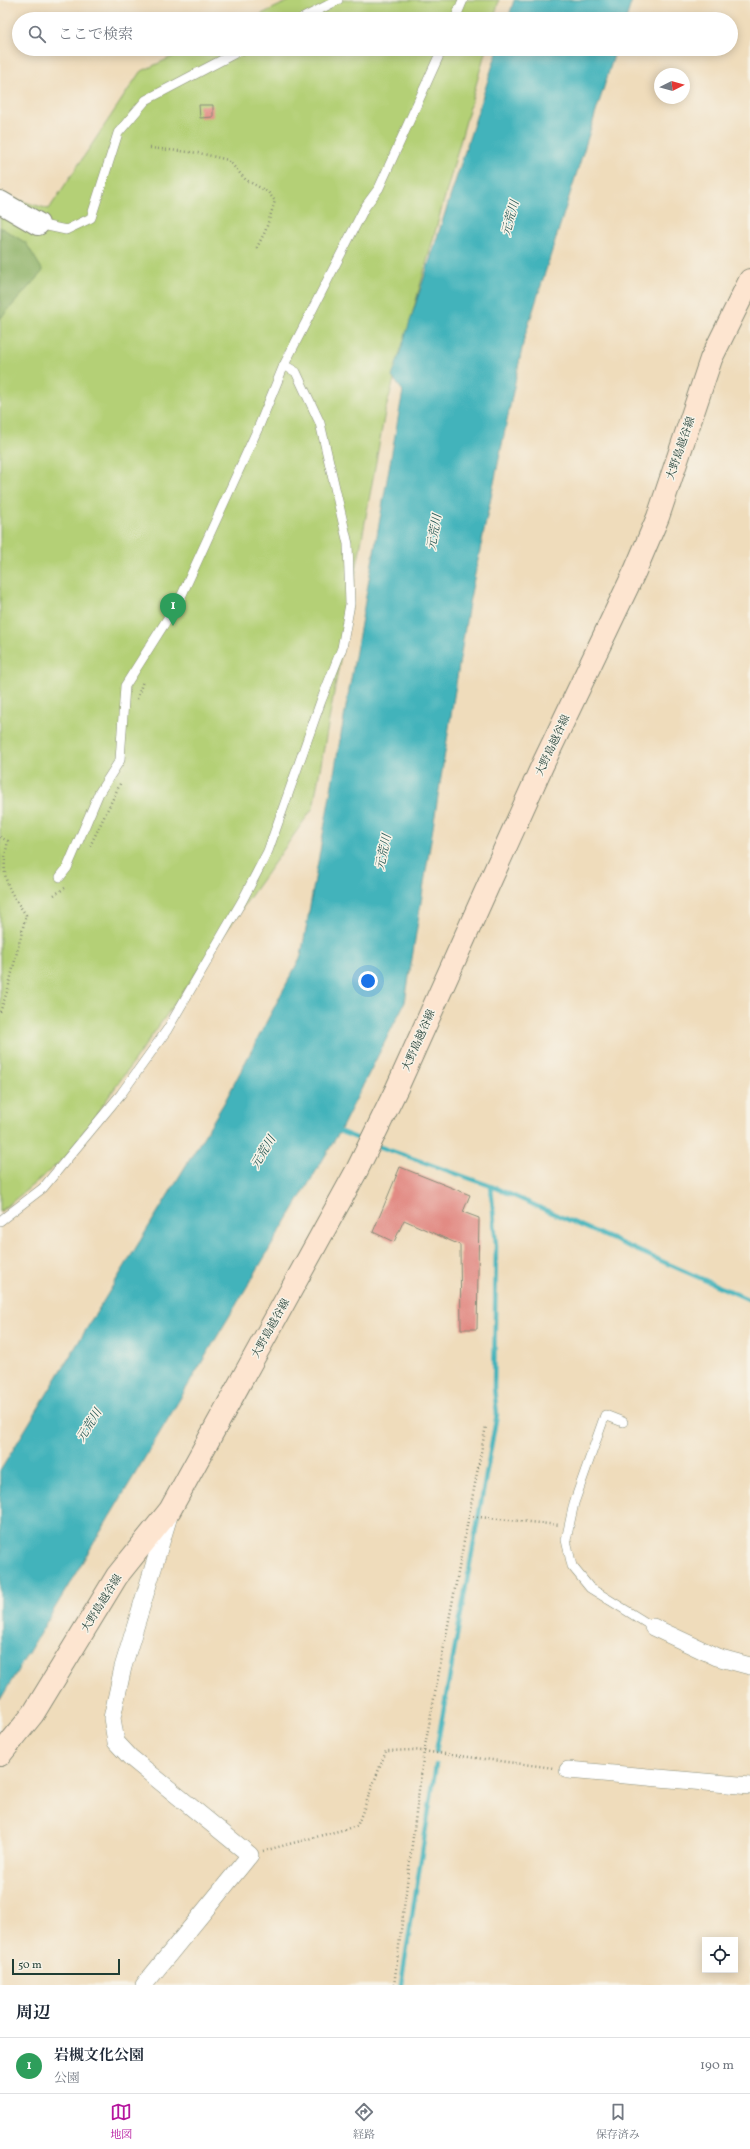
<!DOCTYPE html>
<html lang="ja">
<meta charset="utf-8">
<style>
:root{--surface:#fff;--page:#f6f6f7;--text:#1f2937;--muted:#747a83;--line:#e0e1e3;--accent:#b5179e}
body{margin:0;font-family:Vollkorn,"Noto Serif JP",serif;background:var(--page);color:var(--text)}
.controls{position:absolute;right:12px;bottom:12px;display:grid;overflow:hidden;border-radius:0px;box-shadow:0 2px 10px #0003}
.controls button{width:36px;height:36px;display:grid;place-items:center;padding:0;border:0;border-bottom:1px solid var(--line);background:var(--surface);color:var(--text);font:20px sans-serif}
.compass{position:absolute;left:654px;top:68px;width:36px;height:36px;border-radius:50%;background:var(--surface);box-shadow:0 2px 10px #0003;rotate:84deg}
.scale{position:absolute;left:12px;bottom:10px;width:108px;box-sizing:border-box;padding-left:4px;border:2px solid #1f3d34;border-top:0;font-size:11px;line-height:14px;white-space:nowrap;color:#1f3d34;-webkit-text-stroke:3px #f7f3e8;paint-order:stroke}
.you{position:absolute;left:368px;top:981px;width:14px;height:14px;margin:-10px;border:3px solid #fff;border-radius:50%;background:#1a73e8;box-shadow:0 0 0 6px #1a73e833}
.badge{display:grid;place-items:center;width:26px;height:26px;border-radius:50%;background:var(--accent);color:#fff;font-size:13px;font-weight:700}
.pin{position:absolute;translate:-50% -33px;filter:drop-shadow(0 1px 2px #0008)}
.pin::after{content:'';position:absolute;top:21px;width:14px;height:12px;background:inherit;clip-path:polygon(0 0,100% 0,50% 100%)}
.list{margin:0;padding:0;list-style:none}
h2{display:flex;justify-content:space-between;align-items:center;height:52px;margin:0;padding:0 16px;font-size:17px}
h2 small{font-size:13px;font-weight:400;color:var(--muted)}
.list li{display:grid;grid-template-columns:26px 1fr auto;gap:12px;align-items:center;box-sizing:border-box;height:56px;padding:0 16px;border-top:1px solid var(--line)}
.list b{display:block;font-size:15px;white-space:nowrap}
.list p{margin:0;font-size:13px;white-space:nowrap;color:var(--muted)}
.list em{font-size:13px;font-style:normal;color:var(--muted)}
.icon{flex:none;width:22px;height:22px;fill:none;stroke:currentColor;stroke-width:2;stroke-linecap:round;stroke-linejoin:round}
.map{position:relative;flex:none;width:750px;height:1985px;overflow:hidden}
.search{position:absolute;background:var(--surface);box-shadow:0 2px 10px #0003;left:12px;right:12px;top:12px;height:44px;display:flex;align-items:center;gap:10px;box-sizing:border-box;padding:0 14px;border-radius:22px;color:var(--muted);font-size:15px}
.sheet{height:108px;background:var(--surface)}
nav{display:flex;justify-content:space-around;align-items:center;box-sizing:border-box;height:56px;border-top:1px solid var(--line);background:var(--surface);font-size:11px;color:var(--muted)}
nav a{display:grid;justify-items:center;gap:2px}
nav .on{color:var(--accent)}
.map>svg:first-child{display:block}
.green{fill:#b4d076;stroke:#6a8655}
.forest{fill:#8fb267;stroke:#57784e}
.water{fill:#43b3bb;stroke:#317878}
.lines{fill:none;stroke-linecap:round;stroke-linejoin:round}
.stream{stroke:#43b3bb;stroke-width:4.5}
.building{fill:#e28b84}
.service-casing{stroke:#878c78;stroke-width:10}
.minor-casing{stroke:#878c78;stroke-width:18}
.tertiary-casing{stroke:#878c78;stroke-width:24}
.secondary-casing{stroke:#878c78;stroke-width:24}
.path{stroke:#878c78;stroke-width:2.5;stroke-dasharray:1 3;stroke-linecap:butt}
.service{stroke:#fff;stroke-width:9}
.minor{stroke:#fff;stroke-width:17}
.tertiary{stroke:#fff;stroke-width:22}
.secondary{stroke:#fde5d0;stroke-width:22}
.labels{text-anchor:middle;stroke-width:3;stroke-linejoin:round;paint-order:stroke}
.street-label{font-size:11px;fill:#1f3d34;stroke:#f7f3e8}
.water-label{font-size:12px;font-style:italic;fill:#285a56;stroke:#f7f3e8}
</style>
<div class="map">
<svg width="750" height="1985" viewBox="0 0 750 1985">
<rect width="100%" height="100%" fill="#f7f3e8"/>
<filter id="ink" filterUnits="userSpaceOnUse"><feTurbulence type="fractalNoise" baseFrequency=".025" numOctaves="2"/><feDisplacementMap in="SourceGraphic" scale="8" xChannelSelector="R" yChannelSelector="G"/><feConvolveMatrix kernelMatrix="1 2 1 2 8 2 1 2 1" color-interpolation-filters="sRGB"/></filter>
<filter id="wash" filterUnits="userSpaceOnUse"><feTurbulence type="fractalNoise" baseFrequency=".012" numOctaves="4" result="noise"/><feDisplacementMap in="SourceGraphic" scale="16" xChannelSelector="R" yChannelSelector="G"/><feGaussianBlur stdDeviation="0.9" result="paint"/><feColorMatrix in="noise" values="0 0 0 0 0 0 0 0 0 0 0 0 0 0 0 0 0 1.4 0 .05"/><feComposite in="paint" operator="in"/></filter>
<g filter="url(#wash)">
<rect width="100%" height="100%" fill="#efdcbb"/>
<g class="green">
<path d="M291,0h208l-5,19h-243z"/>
<path d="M189,49h297l-101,363 -72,396 -247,349 -66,55v-1017l49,14 91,-137z"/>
</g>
<path class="forest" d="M0,227l26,16 17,28 -43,48z"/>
<g class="water">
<path d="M514,0h118l-6,19h-118z"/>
<path d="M498,49h118l-92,290 -55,264 -64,399 -65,129 -340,569v-229l224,-368 77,-147 102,-565 -11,-14z"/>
</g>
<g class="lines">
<g class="stream">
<path d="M336,1130l28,11"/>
<path d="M375,1145l116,41 259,114"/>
<path d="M436,1752l61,-338 -3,-26 2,-143 -5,-59"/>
<path d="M401,1985l35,-220"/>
</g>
</g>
<g id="blocks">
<g class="building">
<path d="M199,105h14v12l-13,1z"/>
<path d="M400,1167l70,28 -7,17 16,6 -2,111h-16l-1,-84 -56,-25 -10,22 -21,-10z"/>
</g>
</g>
</g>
<g filter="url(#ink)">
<use href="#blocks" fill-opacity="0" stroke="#878c78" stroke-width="1"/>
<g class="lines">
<g class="service-casing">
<g id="service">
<path d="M301,19l37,-19"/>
<path d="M455,19l8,-19"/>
<path d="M38,224l28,6 25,-12 27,-85 28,-33 97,-51"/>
<path d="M60,877l7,-9 32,-75 21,-33 5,-74 55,-87 79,-173 25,-61 81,-158 14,-19 63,-139"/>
<path d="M0,1221l43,-33 78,-94 46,-64 75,-129 26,-50 53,-150 21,-53 8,-44 -2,-60 -28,-121 -24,-51 -12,-7"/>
<path d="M623,1422l-18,-7 -31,88 -8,37 6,26 18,22 63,39"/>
</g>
</g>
<g class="minor-casing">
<g id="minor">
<path d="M653,1627l64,30 33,9"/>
<path d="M568,1770l182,16"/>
<path d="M144,1985l106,-130 -120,-98 -14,-15 -4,-24 11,-51 46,-151"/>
</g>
</g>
<g class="tertiary-casing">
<path id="tertiary" d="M0,202l38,22"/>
</g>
<g class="secondary-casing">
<path id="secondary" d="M0,1755l33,-41 84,-138 53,-66 187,-340 40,-82 145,-322 93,-195 23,-54 53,-158 39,-79"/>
</g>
<g class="path">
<path d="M150,148l49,5 29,7 18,20 22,12 7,9 -10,31 -9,17"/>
<path d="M137,699l6,-18"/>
<path d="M0,837l8,4c-8,36 -2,45 18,74l-18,74 -8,23"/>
<path d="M90,846l31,-64"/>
<path d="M54,895l11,-7"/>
<path d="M469,1516l90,9"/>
<path d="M263,1851l94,-25 29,-75 28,-1 140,18"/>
<path d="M394,1985l30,-234 62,-325"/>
</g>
<use href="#service" class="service"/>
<use href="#minor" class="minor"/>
<use href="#tertiary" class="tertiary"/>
<use href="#secondary" class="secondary"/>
</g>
</g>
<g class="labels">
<g class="street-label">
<text transform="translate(680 448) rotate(-71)" y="4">大野島越谷線</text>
<text transform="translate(552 745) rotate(-65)" y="4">大野島越谷線</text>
<text transform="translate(418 1040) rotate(-66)" y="4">大野島越谷線</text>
<text transform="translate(270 1328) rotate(-61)" y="4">大野島越谷線</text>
<text transform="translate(101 1603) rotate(-58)" y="4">大野島越谷線</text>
</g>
<g class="water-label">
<text transform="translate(510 218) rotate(-75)" y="4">元荒川</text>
<text transform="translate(434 532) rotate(-80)" y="4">元荒川</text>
<text transform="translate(383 852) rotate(-78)" y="4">元荒川</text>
<text transform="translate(263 1152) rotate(-59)" y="4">元荒川</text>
<text transform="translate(89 1425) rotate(-58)" y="4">元荒川</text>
</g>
</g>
</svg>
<div class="controls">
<button><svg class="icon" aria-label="locate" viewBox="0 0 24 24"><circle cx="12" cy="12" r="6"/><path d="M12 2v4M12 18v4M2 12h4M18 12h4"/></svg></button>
</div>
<svg class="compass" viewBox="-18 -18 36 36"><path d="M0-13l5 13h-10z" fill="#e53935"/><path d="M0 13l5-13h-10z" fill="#747a83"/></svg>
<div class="scale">50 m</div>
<div class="you"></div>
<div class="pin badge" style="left:173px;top:626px;background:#2e9e5b">1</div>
<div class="search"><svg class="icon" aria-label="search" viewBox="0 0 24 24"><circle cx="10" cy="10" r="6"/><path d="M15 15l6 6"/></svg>ここで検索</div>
</div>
<section class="sheet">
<h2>周辺<small></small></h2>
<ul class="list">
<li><span class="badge" style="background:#2e9e5b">1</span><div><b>岩槻文化公園</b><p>公園</p></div><em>190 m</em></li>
</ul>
</section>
<nav>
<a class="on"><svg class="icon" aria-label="map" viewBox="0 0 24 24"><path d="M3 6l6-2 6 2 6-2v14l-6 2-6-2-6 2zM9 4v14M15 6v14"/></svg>地図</a>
<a><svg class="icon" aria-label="directions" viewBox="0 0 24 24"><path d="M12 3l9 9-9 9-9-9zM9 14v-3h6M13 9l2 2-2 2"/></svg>経路</a>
<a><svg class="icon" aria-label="saved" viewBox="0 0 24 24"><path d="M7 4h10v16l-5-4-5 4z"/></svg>保存済み</a>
</nav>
